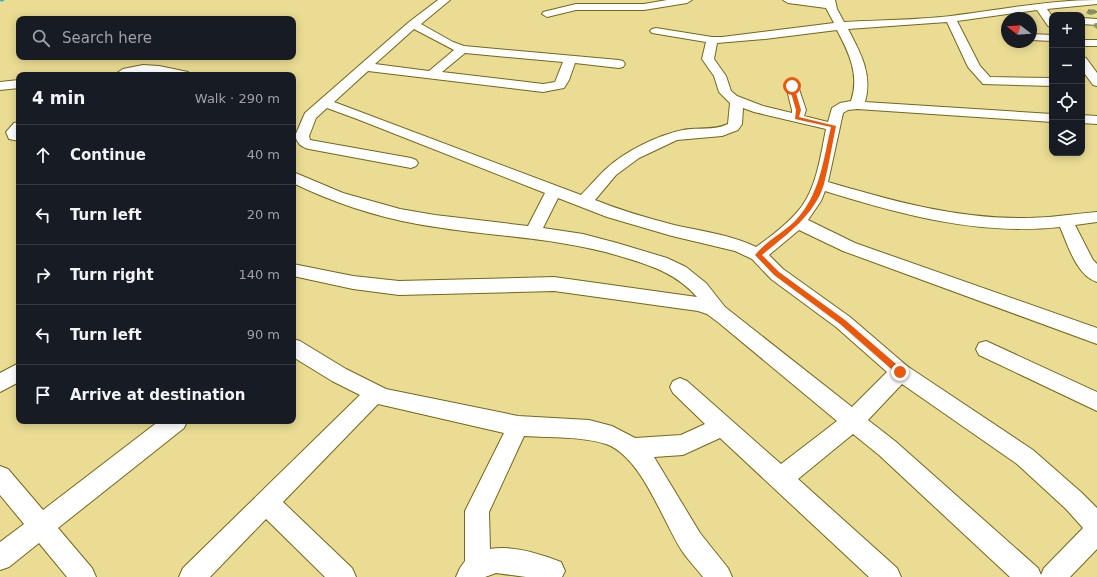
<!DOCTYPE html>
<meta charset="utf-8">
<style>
:root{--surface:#171b24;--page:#242831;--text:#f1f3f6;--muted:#9ea1a6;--line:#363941}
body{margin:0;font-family:"DejaVu Sans",sans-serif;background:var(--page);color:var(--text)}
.controls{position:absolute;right:12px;top:12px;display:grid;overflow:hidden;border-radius:8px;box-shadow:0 2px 10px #0003}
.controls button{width:36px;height:36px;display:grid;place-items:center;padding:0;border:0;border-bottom:1px solid var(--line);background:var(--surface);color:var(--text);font:20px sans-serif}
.compass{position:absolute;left:1001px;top:12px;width:36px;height:36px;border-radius:50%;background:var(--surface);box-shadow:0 2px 10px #0003;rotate:287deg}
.stop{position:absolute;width:12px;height:12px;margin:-9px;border:3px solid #ea580c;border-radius:50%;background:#fff}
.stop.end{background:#ea580c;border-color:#fff;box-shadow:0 1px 4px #0008}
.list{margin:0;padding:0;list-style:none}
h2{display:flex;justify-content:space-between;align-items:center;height:52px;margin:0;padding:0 16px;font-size:17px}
h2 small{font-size:13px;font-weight:400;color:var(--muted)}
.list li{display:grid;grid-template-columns:26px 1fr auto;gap:12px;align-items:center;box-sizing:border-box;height:60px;padding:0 16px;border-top:1px solid var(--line)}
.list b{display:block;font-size:15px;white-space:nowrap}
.list em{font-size:13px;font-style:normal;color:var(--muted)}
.icon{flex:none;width:22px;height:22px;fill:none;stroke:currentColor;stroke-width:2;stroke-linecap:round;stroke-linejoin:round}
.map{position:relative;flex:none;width:1097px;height:577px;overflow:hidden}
.search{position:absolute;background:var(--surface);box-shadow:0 2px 10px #0003;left:16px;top:16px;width:280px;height:44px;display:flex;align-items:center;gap:10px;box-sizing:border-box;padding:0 14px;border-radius:8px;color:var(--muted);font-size:15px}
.panel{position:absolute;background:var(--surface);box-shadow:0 2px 10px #0003;left:16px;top:72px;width:280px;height:352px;border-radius:8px}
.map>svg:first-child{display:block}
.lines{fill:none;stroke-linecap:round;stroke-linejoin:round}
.canal{fill:#2dafcf;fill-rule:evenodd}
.minor-casing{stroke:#74671b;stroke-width:2}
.minor{fill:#fff;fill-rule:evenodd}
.wall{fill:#8c995e}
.building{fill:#a3b26d;stroke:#727d4c}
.route{fill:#ea580c}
</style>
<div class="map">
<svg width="1097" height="577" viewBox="0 0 1097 577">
<rect width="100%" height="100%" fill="#eadc93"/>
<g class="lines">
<path class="canal" d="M0,0h5l-4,2z"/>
<g class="minor-casing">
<g id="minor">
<path d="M438,0h12l-29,24 32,18 11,4 155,14 4,1 2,3 -2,3 -4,1 -44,-5 -6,17 -5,8 -21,4 -175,-21 -34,31 247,93c9,-9 17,-19 26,-27 19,-17 51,-33 76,-38 15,-3 31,1 45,-6l2,-21 -11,-11 -5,-16 -12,-17 4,-17 -54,-9 -2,-2 2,-2 4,-1 56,9h10l112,-14 -8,-15 -38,-5 -5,-3h52l2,9 7,13c36,-2 72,-2 107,-6 49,-6 97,-16 146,-16v4l-50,5 5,7v11l-4,-1 -11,-16 -80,11 23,45 10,11 62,1v8l-69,-2 -15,-17 -21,-45 -99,7c12,23 25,45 17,73l187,12v8l-195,-13 -9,1 -5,3 -15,69c65,19 129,37 197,36 24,0 48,-4 72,-6v10l-22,3 18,35 4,4v18c-21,-7 -29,-37 -37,-55 -80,9 -158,-12 -235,-36l-4,10 -13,19 47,23 242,85v16l-254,-93 -44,-21 -30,25 14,14 67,48 57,49 126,84 49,43 15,15v41l-27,28h-60l-131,-122 -26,-21 -55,45 99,89 4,9h-32l-149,-139 -37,17 -29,2 46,76 28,35 4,9h-29c-7,-9 -15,-17 -21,-26 -20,-31 -40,-94 -76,-107 -26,-8 -55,-6 -82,-8l-35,76 1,37c22,-4 51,5 71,13l4,9 -3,6h-36l-30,-4 -11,4h-29l4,-9 5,-7v-50l39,-78 -126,-29 -95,98 69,66 4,9h-31l-59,-58 -56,58h-31l4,-9 177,-173 -28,-14 -39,-24v-18l7,2 46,28 40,20 132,27 71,4 23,6 23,12 46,-3 24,-11 -32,-31 -3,-6 3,-6 7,-3 7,3 94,83 56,-43 -118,-98 -12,-9 -9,-3 -144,-20 -155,4 -46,-6 -60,-13v-12l60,12 46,5 155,-4 143,20c-19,-22 -44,-31 -71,-39 -70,-22 -139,-21 -209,-34 -43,-8 -85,-22 -124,-41v-11l50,21 57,16 35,6 93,11 17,-33 -188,-74 -30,-11 -11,10 -7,18 1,4 101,18 5,2 2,3 -2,3 -5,2 -102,-19c-8,-2 -11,-5 -14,-13l10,-23 104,-91zM414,29l40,21 -25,21 -54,-7zM837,30c12,23 23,45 14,71l-11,2 -8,5 -4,14 -24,-6 2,-6 -9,-27h-10l-1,3 6,24v3l-29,-7 -26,-10 -6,-5 -5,-15 -12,-17 3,-16 48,-4zM465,53l98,9 -8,20 -12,2 -101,-12zM743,108l11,4 72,17c-5,25 -9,56 -24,77 -12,16 -29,29 -46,41 -25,-12 -55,-16 -82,-22 -27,-7 -54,-15 -79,-25l21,-25 23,-17 38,-18 45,-4 16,-6 4,-6zM558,198l49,19 65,19 63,15 17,8 19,20 65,48 51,45 -35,35 -127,-100 -19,-24 -20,-16 -19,-9 -50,-15 -34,-9 -40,-6zM902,384l115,80 49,45 17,19 -39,40 -3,7 -3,-7 -143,-127 -27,-21z"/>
<path d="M667,0h25l-5,3 -43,7h-68l-29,7 -5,-3 1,-2 33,-8h68z"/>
<path d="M1082,18l15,1v6l-15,-1z"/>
<path d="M1031,34l21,1v6l-21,-1z"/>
<rect x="1082" y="40" width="15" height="6"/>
<path d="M1082,57l4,1 11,15v13l-4,-1 -11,-15z"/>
<path d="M143,65l16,1 29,6 2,3h-22l-25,-3 -13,3h-16l9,-6z"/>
<path d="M19,80v8l-19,2v-8z"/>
<path d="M1082,115l15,1v8l-15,-1z"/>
<path d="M19,122v19l-10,-2 -3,-7 8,-9z"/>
<path d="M986,341l111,51v19l-118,-56 -3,-6 3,-6z"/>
<path d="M19,363v19l-19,10v-19z"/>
<path d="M159,421h28l-3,7 -126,100 34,40 4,9h-29l-28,-34 -30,24 -9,3v-28l24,-18 -24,-29v-29l8,3 35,41z"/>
</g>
</g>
<use href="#minor" class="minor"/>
</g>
<g class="wall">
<path d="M1088,10l9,1 -2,3 -5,1 -4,-2z"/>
<path d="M1095,23h2v6l-4,-3z"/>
</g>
<path class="building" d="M1088,10h6l3,2h-6z"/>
<path class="route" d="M792,84l2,2 7,24 -2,7 37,9c-4,19 -7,39 -12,58 -9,31 -38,51 -62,71l17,17 66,48 58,50v5h-5l-58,-51 -66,-49 -19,-20c11,-14 28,-22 40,-34 25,-26 28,-60 36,-94l-36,-8 1,-9 -7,-24z"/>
</svg>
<div class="controls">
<button>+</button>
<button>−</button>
<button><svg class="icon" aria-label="locate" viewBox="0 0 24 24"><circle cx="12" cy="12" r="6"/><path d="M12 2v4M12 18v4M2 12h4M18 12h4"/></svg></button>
<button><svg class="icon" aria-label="layers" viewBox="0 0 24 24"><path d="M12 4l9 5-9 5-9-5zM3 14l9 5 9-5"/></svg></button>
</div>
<svg class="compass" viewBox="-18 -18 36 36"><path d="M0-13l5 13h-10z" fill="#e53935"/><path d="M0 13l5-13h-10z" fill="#9ea1a6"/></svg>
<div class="stop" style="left:792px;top:86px"></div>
<div class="stop end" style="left:900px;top:372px"></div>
<div class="search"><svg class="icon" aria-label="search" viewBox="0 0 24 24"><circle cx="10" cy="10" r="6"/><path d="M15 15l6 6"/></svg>Search here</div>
<section class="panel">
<h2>4 min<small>Walk · 290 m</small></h2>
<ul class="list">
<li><svg class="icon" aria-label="ahead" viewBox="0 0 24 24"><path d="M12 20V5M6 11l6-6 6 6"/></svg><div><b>Continue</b></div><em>40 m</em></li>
<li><svg class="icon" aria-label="left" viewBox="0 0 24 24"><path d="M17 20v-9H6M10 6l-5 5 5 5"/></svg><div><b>Turn left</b></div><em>20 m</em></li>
<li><svg class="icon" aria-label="right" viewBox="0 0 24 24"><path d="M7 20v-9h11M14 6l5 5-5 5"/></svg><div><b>Turn right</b></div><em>140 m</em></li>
<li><svg class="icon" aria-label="left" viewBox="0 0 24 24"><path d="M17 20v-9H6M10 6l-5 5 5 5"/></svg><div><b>Turn left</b></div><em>90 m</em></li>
<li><svg class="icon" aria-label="arrive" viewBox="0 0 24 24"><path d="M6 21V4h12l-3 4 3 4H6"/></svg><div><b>Arrive at destination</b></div></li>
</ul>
</section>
</div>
